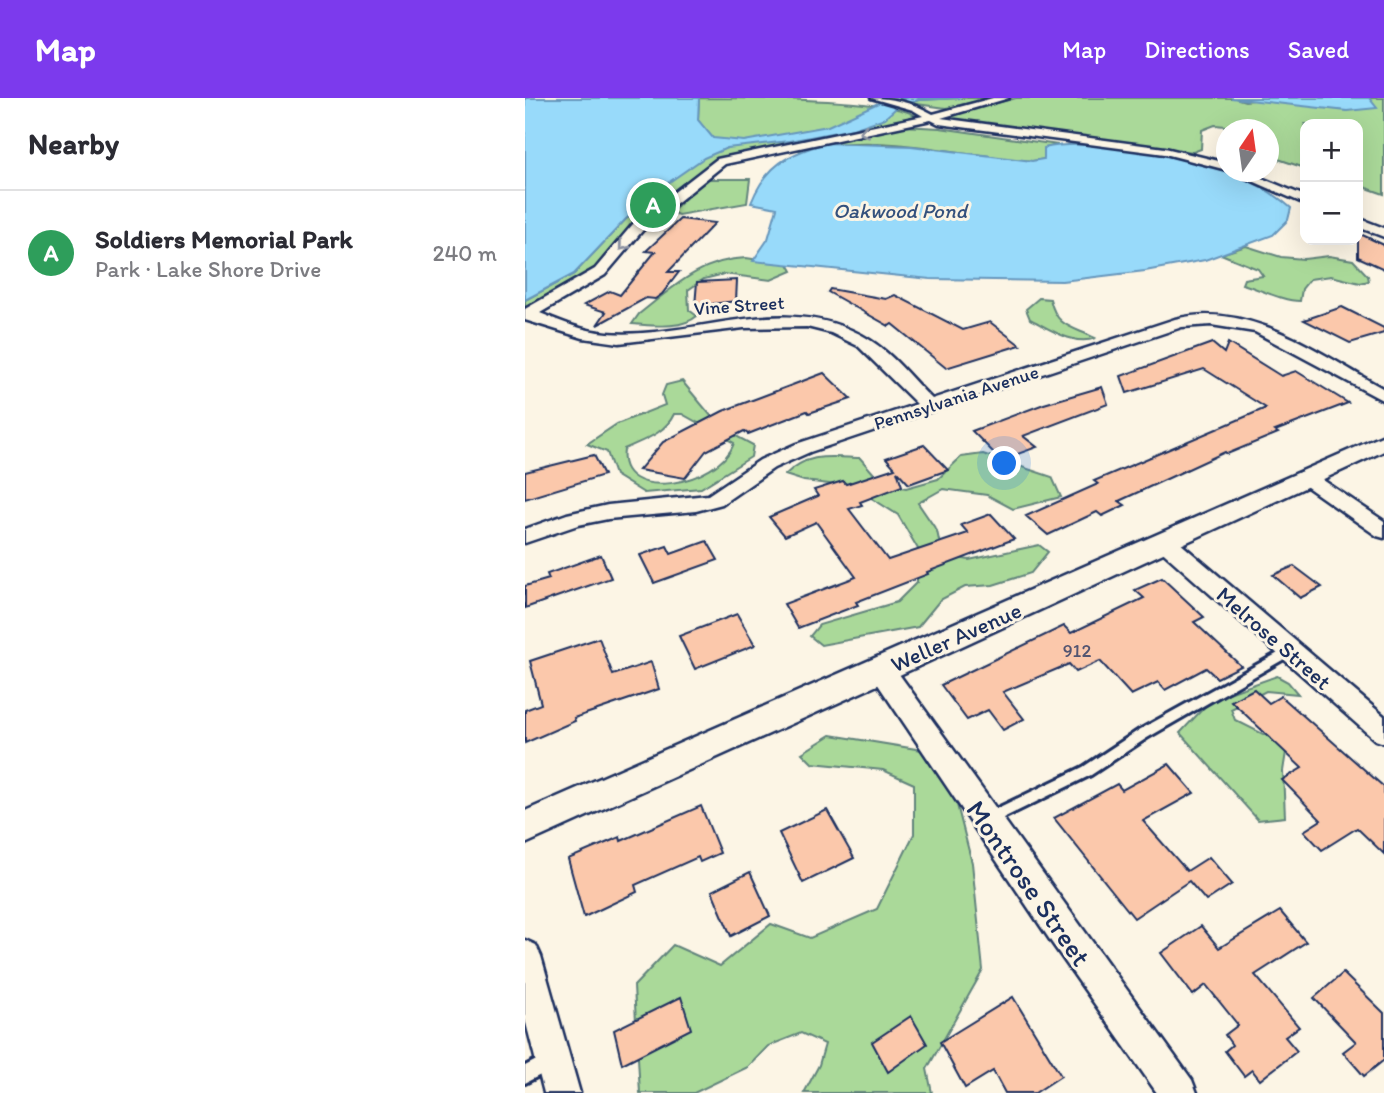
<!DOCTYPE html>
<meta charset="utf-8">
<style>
:root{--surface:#fff;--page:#f2f2f3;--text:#2b2b33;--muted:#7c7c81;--line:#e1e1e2;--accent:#7c3aed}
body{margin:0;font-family:Itim,sans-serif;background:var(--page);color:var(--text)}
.controls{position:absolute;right:21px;top:21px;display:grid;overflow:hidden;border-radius:14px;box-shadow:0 7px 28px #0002}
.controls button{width:63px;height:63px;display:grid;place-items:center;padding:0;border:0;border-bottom:2px solid var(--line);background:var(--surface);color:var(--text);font:35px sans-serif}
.compass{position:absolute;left:691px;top:21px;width:63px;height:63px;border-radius:50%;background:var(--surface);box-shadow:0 7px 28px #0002;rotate:13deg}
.you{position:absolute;left:480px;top:366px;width:24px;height:24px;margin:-18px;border:5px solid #fff;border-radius:50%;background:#1a73e8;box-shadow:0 0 0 10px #1a73e833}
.badge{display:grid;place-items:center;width:46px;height:46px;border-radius:50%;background:var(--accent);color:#fff;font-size:23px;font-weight:700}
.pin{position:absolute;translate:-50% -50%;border:4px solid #fff;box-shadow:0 2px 7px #0006}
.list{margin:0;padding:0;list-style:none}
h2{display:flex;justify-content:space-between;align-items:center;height:91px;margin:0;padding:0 28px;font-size:30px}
h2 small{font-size:23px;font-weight:400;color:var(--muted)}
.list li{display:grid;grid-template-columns:46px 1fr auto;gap:21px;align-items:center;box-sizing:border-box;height:126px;padding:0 28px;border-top:2px solid var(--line)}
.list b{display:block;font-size:26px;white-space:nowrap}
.list p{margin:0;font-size:23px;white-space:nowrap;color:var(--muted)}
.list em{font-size:23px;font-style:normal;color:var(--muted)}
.map{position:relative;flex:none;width:859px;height:995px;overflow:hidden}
header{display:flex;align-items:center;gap:42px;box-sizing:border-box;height:98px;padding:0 35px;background:var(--accent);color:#fff}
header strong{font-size:33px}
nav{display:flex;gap:38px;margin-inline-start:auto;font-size:24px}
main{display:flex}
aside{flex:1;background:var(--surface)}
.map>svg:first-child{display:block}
.green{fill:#aad999;stroke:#62847c;stroke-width:2;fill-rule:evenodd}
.water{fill:#98dafa;stroke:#6696bc;stroke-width:2}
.building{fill:#fbc8ab;stroke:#1b2f5e;stroke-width:2}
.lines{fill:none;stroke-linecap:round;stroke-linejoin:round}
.service-casing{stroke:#1b2f5e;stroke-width:6}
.minor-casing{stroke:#1b2f5e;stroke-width:5}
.tertiary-casing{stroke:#1b2f5e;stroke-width:5}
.service{fill:#fcf5e5;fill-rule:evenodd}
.minor{fill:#fcf5e5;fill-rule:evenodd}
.tertiary{fill:#fcf5e5;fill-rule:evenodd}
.oneway{stroke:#8c92a2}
.labels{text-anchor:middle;stroke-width:6;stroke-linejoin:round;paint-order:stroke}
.far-street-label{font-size:19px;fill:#1b2f5e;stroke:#fcf5e5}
.number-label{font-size:19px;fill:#535571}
.far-water-label{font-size:21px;font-style:italic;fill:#34517d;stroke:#fcf5e5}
.street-label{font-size:23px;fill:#1b2f5e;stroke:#fcf5e5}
.near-street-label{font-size:28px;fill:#1b2f5e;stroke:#fcf5e5}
</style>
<header>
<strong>Map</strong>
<nav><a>Map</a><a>Directions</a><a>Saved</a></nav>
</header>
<main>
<aside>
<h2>Nearby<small></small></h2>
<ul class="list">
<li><span class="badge" style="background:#2e9e5b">A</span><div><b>Soldiers Memorial Park</b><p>Park · Lake Shore Drive</p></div><em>240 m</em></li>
</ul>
</aside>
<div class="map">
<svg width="859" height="995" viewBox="0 0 859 995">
<rect width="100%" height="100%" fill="#fcf5e5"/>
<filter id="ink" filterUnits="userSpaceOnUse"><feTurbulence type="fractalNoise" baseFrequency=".0143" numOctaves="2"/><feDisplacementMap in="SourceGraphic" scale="14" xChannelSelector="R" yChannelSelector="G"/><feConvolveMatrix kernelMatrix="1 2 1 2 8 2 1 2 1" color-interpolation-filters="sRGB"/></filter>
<g filter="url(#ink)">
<g class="green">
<path d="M174,0c45,0 185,0 216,17l-4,4 -179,36 -22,9 -73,60 -43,49 -69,39v-12l49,-26 52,-55 22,-16 7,-11 62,-46 -19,-26z"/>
<path d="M437,0h32l-48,10 -37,-5 10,-3z"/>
<path d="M491,0h219l10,3 26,-3h113v96l-26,-9v-61h-53v44l-36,-12v-26l-42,-1 -2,-3 -10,-1 -13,5 -1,19 -8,3 -248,-32 -3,-3z"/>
<path d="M378,28l37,2 118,17 -13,3v11l-13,2c-75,-6 -158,-31 -232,-10l-4,-4z"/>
<path d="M180,81h45l-3,24 -69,12 -7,-3z"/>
<path d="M721,148l35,11 23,2 25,-3 24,4 15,16 1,5 -9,2 -29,-7 -21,3 -8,10 -2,12c-18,0 -40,-12 -58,-17l2,-5 19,-3 -5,-7 -37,-15z"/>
<path d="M221,160l42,6 4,7 -21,9 -47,-6 -20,5 -16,11 1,20 8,6c-16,14 -46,9 -65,8l7,-10c33,-26 63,-55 107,-56z"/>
<path d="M514,200l11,1c7,29 21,27 45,39 -20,9 -47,-10 -65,-19l-4,-10z"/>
<path d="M157,283l39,47 32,17 -2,12 -50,31 -57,5 -29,-18 -8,-23 -20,-8 30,-20 48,-19 -3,-10 4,-10zM149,316h8l52,29c-14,42 -118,63 -110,6 19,-9 41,-15 50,-35z"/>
<path d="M458,356l69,23 9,20 -48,12 -26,-14 -44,-6 -25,14 19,28 5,24 27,5 70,-15 9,7 -17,21 -38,12 -28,2 -25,13 -22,27 -97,18 -11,-9 9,-11 78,-23 20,-20 1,-33 -20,-34 -44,-28 -50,-6 -19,-6c23,-23 45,-18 75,-17l22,25 24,5 32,-9 23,-22z"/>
<path d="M752,578l11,6 10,12 -32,-3 -35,18 4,11 52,26 -4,25 2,46 -27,3 -78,-87 32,-34z"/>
<path d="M306,637l91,15 33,47 17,66 11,107 -56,99 5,24h-128l15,-28 6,-21 -24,-11 -33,13 -20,21 -54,26h-54l-6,-107 39,-41 47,21 51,-42 39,14 67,-29 37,-75v-50l-31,-14 -71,-7 -10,-10z"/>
</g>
<g class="water">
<path d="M0,0h174l-1,22 15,18 31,3 84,-15 61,-28h72l-43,2 -22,8 -11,10 -32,11 -64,12 -62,7 -23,10 -49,34 -7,11 -22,16 -52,55 -49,26z"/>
<path d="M706,0h138l8,10 -30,3z"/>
<path d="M301,45l85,3 121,15 12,-2v-11c48,-11 146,10 192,27 20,8 39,19 55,33l-3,12 -15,15 -68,25 -60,11 -83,10 -132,-2 -177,-18 15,-22 9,-31 -26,-5c15,-38 37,-49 75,-60z"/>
</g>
<g class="building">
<path d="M155,121l35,4 -47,49h11l-17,22 -7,5 -9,-1 -49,27 9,-13 -22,-7 26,-14 10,4 35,-43 -9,-1z"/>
<path d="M833,135l26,12v24l-26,-12z"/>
<path d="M212,182l-1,21 -41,5 2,-24z"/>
<path d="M305,191l56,10 9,-4 68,35 27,-8 30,23 -74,23 -54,-44 -3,2 -61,-34z"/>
<path d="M817,209l42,21v5l-34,10 -46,-23z"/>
<path d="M687,245l12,10 4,-10 53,33 15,-5 52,32 -73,28 3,2 -51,21 -2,-2 -106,49 6,4 -23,11 -5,-4 -49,23 -22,-19 72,-32 -4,-3 172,-73 -62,-39 -77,24 -6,-17z"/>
<path d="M299,275l27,26 -42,14 -2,-2 -59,23 -4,-3 -38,20 -21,27 -46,-8 24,-28 60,-31z"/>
<path d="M577,289l6,17 -85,32 14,11 -36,13 -29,-29 72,-27z"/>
<path d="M399,347l24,25 -39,14 -12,-13 5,15 -42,16 2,3 -13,4 39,51 80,-27 -7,-8 30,-11 23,25 -87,33 1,2 -72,28 2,3 -60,23 -14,-24 72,-27 -40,-55 -31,14 -16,-19 49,-21 -4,-6 29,-9 3,3 49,-16 -9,-10z"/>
<path d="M69,357l10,20 -79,24v-27z"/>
<path d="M182,443l11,19 -64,23 -14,-28 27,-9 4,8z"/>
<path d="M76,457l10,23 -86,30v-22l24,-7 -2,-5z"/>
<path d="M769,468l28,21 -22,11 -27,-23z"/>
<path d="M637,480l42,39 -10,5 47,44 -24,12 -11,-10 -41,22 -7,-8 -27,13 -31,-34 -24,11 -7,-8 -66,28 21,27 -21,11 -15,-20 -21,10 -26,-35 123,-59 7,7 73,-35 -9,-8z"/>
<path d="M212,516l18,31 -60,24 -16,-33z"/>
<path d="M74,540l14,37 38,-13 8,27 -85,29 1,3 -50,22v-33l16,-6 -11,-43z"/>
<path d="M729,591l15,14 12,-7 103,91v67l-27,-26 -35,22 -18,-19 17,-11 -39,-40 20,-12 -71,-67z"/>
<path d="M644,666l25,29 -51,28 44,50 22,-14 23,27 -26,17 -17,-20 -55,37 -80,-100 63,-34 5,6z"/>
<path d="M176,708l19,47 -20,9 -2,-5 -63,28 2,7 -53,25 -16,-58 52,-22 1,4z"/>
<path d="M302,712l27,48 -51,25 -24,-50z"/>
<path d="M225,774l20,44 -39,20 -19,-45z"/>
<path d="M755,813l26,31 -51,33 44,52 -14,10 12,14 -37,29 -8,-10 -8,6 -19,-25 7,-6 -7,-10 13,-10 -32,-40 -13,10 -32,-42 40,-27 18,22z"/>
<path d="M818,875l41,40v47l-20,16 -21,-24 13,-10 -42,-44z"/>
<path d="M156,899l10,32 -69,35 -8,-34z"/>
<path d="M488,899l48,79 -26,17h-30l-12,-22 -28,17 -25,-46z"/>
<path d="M386,918l16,28 -39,28 -16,-30z"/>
</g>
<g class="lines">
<g class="service-casing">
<g id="service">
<path d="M764,549l4,1 2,3 -2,3 -146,84 -56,37 -98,48 -5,2 -5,-2 -2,-4 2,-4 100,-48 56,-37z"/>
<path d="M25,955l6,2 2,6 -2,6 -31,16v-17z"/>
</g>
</g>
<g class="minor-casing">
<g id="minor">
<path d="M346,0c22,0 43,5 62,16l60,-16h16l-68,20 224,30 62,15v7l-62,-16 -226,-30 -8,-4 -206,44 -82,66 -38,45 -65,38c22,9 43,18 67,20 88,7 180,-45 263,7 24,15 42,40 62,59l243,-80c75,-19 147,36 209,70v12l-129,-69 -44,-7 -29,2 -372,125 -36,16 -52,36 -26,7 -88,8 -30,6 -53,18v-14l42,-15 41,-9 100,-10 52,-35 36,-16 121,-40 -59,-58 -27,-13 -24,-6 -63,1 -125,15 -36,-5 -58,-18v-11l70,-40 38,-45 84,-65 206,-43 -10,-6z"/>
<path d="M707,74h15l58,24v8z"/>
<path d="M833,120l26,10v9l-26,-10z"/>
<path d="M782,374l7,2 70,47v17l-7,-2 -77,-54 -3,-4 3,-4z"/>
<path d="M640,437l8,2 211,179v27l-9,-3 -218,-193 -3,-5 3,-5z"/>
<path d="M357,562l9,3 301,417 5,13h-40l-105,-150 -179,-266 -3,-7 3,-7z"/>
<path d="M0,842l11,5 5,11 39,137h-36l-19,-74z"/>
</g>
</g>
<g class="tertiary-casing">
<path id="tertiary" d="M859,337v16l-491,227 -368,166v-33z"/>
</g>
<use href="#service" class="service"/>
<use href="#minor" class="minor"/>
<use href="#tertiary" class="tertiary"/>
</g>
<defs><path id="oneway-chevron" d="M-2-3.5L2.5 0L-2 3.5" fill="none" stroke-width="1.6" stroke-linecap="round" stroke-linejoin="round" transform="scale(1.75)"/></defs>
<g class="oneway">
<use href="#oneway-chevron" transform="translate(339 34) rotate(168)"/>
<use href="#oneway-chevron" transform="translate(98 148) rotate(129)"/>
</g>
</g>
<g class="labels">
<g class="far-street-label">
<text transform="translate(214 207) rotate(-4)" y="7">Vine Street</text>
<text transform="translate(431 299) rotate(-18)" y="7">Pennsylvania Avenue</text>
</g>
<g class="number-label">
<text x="552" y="559">912</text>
</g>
<g class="far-water-label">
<text x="375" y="120">Oakwood Pond</text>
</g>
<g class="street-label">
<text transform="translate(431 539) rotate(-24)" y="8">Weller Avenue</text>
<text transform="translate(749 540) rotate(41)" y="8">Melrose Street</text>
</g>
<g class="near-street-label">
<text transform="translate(504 785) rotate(55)" y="10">Montrose Street</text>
</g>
</g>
</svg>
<div class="controls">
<button>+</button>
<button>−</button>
</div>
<svg class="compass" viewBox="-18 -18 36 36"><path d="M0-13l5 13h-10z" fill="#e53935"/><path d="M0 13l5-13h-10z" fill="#7c7c81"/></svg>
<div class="you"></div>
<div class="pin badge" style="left:128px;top:107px;background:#2e9e5b">A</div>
</div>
</main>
